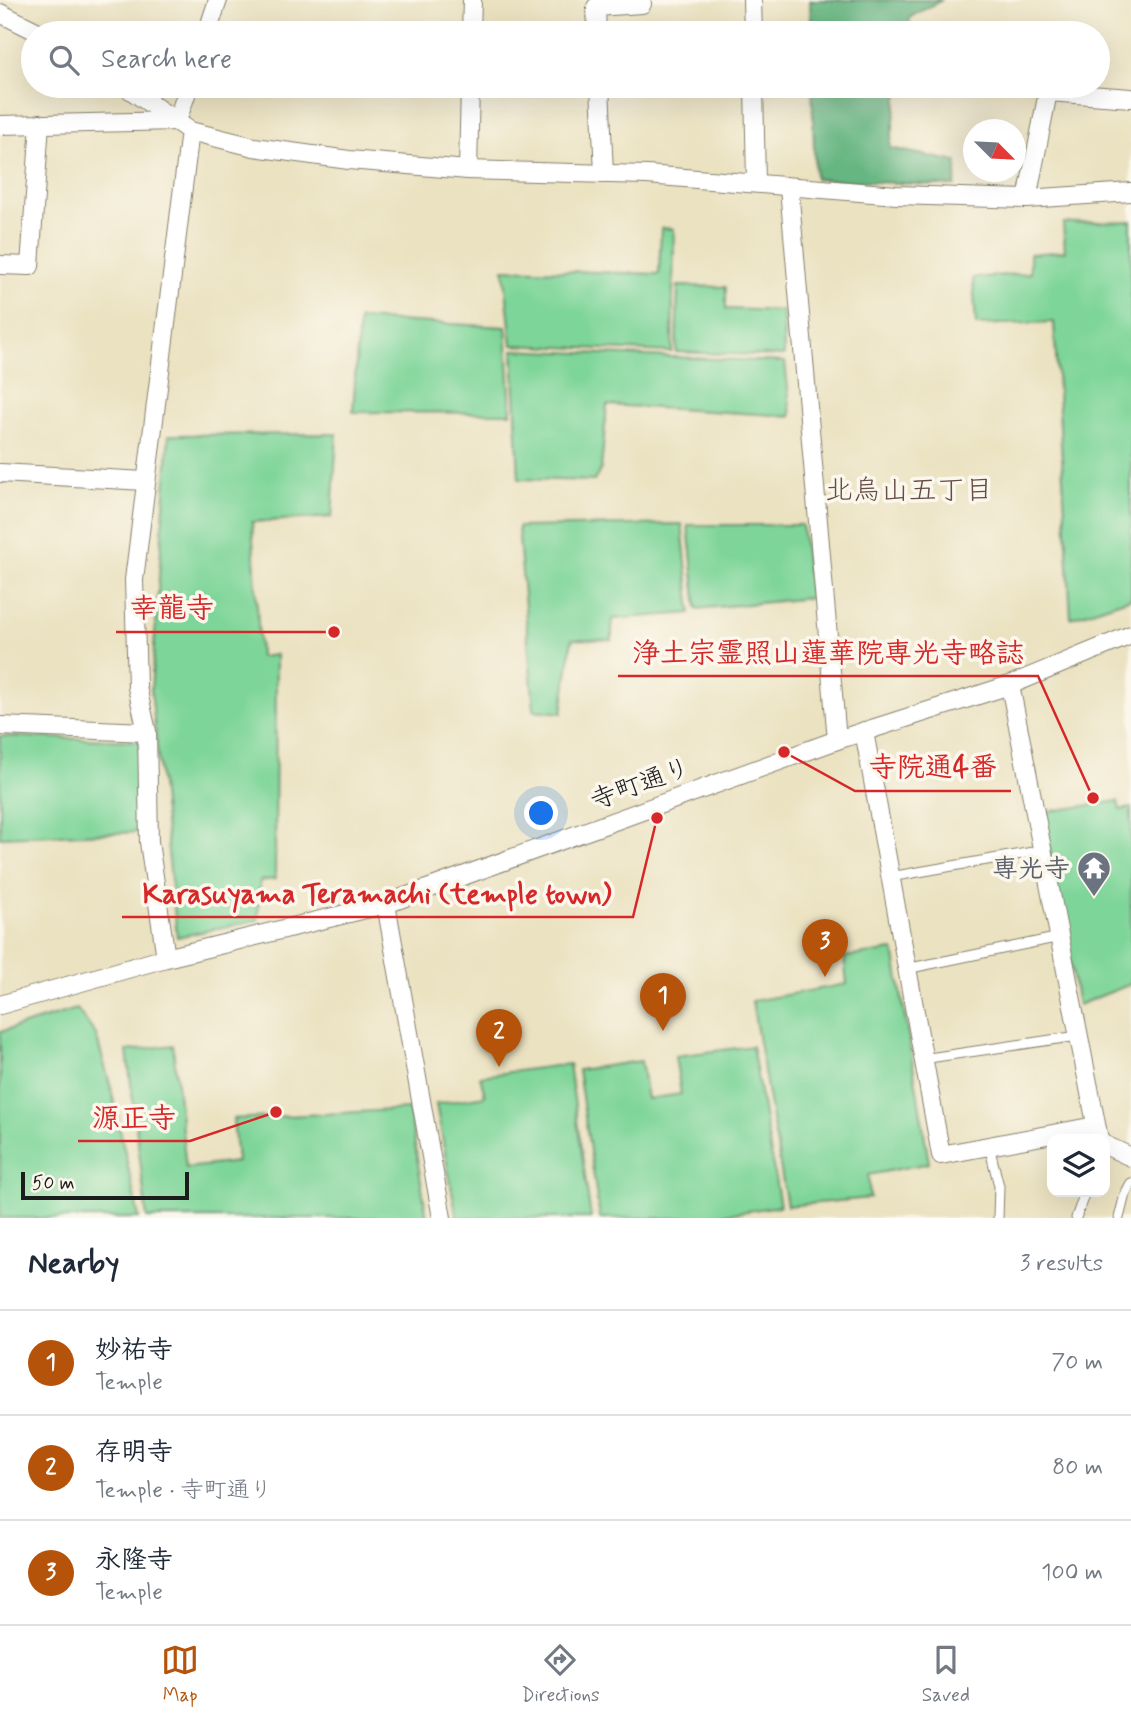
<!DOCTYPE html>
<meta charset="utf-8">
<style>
:root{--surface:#fff;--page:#f6f6f7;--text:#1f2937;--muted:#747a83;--line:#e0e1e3;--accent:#b45309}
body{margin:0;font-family:Mynerve,"Klee One",sans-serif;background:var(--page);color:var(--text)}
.controls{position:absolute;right:21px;bottom:21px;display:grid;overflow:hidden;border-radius:14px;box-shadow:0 7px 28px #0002}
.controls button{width:63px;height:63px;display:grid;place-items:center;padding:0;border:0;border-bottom:2px solid var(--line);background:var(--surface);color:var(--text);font:35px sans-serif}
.compass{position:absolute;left:963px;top:119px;width:63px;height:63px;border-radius:50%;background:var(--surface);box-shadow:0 7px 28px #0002;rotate:114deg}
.scale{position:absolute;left:21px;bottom:18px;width:168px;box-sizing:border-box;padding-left:7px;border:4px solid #1c1c1c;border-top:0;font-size:19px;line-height:24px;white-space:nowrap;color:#1c1c1c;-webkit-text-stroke:5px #fbf7ec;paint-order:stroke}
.you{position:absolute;left:542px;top:814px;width:24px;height:24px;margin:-18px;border:5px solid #fff;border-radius:50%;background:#1a73e8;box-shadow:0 0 0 10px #1a73e833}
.badge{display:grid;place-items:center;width:46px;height:46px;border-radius:50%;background:var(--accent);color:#fff;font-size:23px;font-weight:700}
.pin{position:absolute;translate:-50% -58px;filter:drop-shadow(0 2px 4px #0008)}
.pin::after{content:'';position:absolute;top:37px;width:24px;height:21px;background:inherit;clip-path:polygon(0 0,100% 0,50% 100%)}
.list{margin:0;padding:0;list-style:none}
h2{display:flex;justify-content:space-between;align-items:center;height:91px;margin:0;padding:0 28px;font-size:30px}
h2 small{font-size:23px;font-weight:400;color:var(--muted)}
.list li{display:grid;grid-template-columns:46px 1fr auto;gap:21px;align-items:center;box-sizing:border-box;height:105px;padding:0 28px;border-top:2px solid var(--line)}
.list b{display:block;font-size:26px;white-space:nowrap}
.list p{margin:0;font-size:23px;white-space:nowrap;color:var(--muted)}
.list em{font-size:23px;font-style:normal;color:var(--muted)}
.icon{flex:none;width:38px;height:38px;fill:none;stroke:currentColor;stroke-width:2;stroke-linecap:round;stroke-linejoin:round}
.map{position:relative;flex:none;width:1131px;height:1218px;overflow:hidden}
.search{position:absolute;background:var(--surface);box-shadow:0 7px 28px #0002;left:21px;right:21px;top:21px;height:77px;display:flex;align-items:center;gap:18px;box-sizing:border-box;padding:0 24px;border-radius:38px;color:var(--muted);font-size:26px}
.sheet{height:406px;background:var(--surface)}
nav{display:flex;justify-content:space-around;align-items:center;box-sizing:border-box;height:98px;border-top:2px solid var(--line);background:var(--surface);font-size:19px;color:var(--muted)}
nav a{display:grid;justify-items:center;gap:4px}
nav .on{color:var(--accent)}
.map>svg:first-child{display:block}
.green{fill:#7ed599;stroke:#4d785a;stroke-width:2}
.forest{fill:#66b681;stroke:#41694e;stroke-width:2}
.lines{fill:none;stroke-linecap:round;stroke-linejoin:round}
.service-casing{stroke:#847f6e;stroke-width:11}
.minor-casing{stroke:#847f6e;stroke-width:20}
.service{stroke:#fff;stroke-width:9}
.minor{stroke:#fff;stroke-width:18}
.labels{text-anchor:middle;stroke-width:7;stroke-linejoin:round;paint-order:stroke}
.street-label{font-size:26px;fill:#1c1c1c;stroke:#fbf7ec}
.worship-label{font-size:26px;font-weight:bold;fill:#5b616d;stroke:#fbf7ec;text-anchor:end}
.neighbourhood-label{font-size:28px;fill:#664d47;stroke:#fbf7ec}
.leader{fill:none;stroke:#d62828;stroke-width:2.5}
.callout-dot{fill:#d62828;stroke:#fbf7ec;stroke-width:2.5}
.callout-label{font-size:28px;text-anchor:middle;font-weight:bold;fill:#d62828;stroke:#fbf7ec;stroke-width:7;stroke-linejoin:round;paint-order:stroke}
</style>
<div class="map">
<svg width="1131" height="1218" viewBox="0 0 1131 1218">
<rect width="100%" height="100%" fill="#fbf7ec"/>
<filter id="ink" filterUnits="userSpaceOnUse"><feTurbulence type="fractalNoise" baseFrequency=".0143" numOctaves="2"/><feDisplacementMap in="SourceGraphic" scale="14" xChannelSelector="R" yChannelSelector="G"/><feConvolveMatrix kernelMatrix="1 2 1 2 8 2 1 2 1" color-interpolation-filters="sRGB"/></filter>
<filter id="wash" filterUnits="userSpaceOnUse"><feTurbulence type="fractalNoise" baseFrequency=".00686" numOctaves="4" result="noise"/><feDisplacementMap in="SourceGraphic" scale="28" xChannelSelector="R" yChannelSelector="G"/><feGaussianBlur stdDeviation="1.57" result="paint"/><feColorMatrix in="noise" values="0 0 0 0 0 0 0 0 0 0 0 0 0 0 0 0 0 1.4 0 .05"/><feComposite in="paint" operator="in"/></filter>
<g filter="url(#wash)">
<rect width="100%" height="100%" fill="#ebe2c1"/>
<g class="green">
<path d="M1131,221v377l-60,20 -17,-296 -78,3 -3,-47 57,-5v-19l35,-3 -2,-28z"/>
<path d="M661,228l13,1 -2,123 -160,-7 -8,-76 155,5z"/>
<path d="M678,286l48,1v22l57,2 1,45 -108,-4z"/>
<path d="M359,319l147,8 5,86 -158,-1z"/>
<path d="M513,350l272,12 6,54 -184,-11 -6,64 -7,12 -75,-2z"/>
<path d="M337,434l-5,83 -80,5 8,135 16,-2 -1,224 -15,2 -2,39 -81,17 -26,-247 18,-255z"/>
<path d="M682,524l9,89 -79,6v21l-40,-1 -10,74 -28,-3 -16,-183z"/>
<path d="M688,525h114l8,73 -113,11z"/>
<path d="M0,736l140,5 1,91 -141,5z"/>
<path d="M1118,801l2,9 11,-2v176l-53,21 -35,-193z"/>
<path d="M894,950l35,213 -61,12 2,23 -83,8 -35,-205 95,-17 -3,-27z"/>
<path d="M77,1009l19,26 15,53 28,130h-139v-186z"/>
<path d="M173,1045l13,123 51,-6 -4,-43 176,-10 18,109h-280l-20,-167z"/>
<path d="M752,1046l28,160 -78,12h-102l-22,-148 63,-9 6,38 34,-5 -6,-38z"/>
<path d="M569,1064l22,154h-134l-21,-114 49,-8 -5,-20z"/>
</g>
<g class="forest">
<path d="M810,0h132l-32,17 -2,16h-97z"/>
<path d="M812,86h87l-9,62 67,14 -2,24 -140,-7z"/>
</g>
</g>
<g filter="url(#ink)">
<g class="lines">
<g class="service-casing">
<g id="service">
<path d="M208,30l20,3"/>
<path d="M890,877l154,-27"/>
<path d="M906,969l154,-32"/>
<path d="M922,1059l156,-23"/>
<path d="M989,1146l10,40 -1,32"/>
<path d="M1076,1218l9,-26"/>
<path d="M1119,1218l6,-24 6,-11"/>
</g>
</g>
<g class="minor-casing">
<g id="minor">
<path d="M752,0l1,33"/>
<path d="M0,13l40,20"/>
<path d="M207,33l11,-33"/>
<path d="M471,33l1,-33"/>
<path d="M597,33l-1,-26 46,-3 -1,-4"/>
<path d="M125,86l65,45 64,16 95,13 119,10 179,5 250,20 130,4 104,-7"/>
<path d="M600,86l4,88"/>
<path d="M754,86l2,97"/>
<path d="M0,125l177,-4 12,-35"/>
<path d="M468,170l2,-84"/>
<path d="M789,188l48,552"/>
<path d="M1027,199l21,-107 83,6"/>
<path d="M0,265l30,1 10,-143"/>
<path d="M0,473l145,8"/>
<path d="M1010,685l89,454"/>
<path d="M0,726l147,6"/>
<path d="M864,731l77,424 154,-29"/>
<path d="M386,904l56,314"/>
<path d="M166,958l-17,-116 -2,-110 -10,-45 -3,-107 56,-449"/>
<path d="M0,1005l166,-47 220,-54 451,-164 173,-55 121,-50"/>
<path d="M1105,1145l26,12"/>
</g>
</g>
<use href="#service" class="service"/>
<use href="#minor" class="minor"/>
</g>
</g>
<defs>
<g id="temple-pin" transform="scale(1.75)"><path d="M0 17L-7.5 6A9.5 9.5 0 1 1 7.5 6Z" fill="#6b7280" stroke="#fbf7ec"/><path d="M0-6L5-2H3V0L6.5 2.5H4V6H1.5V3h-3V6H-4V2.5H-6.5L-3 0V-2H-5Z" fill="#fff"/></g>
</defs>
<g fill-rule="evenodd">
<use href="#temple-pin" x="1094" y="868"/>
</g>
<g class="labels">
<g class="street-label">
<text transform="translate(640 783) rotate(-20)" y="9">寺町通り</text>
</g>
<g class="worship-label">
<text x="1070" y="877">専光寺</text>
</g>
<g class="neighbourhood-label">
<text x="909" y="499">北烏山五丁目</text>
</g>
</g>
<path class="leader" d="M334 632L228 632H116M1093 798L1038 676H618M784 752L855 791H1011M657 818L633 917H122M276 1112L190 1141H78"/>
<g class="callout-dot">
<circle cx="334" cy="632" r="7"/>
<circle cx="1093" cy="798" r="7"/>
<circle cx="784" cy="752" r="7"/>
<circle cx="657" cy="818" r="7"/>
<circle cx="276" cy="1112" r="7"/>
</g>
<g class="callout-label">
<text x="172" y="617">幸龍寺</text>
<text x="828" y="662">浄土宗霊照山蓮華院専光寺略誌</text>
<text x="933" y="776">寺院通4番</text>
<text x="377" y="903">Karasuyama Teramachi (temple town)</text>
<text x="134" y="1127">源正寺</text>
</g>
</svg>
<div class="controls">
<button><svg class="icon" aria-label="layers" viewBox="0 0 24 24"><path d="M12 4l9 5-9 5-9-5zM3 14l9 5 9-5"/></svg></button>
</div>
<svg class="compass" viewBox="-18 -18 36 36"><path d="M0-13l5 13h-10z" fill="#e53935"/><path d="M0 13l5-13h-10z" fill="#747a83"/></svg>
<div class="scale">50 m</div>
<div class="you"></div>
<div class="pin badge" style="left:663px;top:1031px">1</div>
<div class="pin badge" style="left:499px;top:1067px">2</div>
<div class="pin badge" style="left:825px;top:977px">3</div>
<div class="search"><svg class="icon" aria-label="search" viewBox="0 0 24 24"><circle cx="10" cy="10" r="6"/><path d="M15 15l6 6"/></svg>Search here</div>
</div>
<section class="sheet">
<h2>Nearby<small>3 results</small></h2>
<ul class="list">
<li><span class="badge">1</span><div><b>妙祐寺</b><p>Temple</p></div><em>70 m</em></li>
<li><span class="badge">2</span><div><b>存明寺</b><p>Temple · 寺町通り</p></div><em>80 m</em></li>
<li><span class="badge">3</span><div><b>永隆寺</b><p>Temple</p></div><em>100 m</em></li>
</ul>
</section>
<nav>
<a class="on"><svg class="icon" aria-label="map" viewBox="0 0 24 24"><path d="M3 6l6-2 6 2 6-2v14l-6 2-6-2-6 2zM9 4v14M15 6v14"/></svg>Map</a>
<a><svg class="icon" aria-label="directions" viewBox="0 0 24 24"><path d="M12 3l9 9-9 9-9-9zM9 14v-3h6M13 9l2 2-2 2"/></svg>Directions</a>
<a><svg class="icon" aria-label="saved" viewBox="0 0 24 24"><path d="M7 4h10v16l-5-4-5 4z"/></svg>Saved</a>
</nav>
